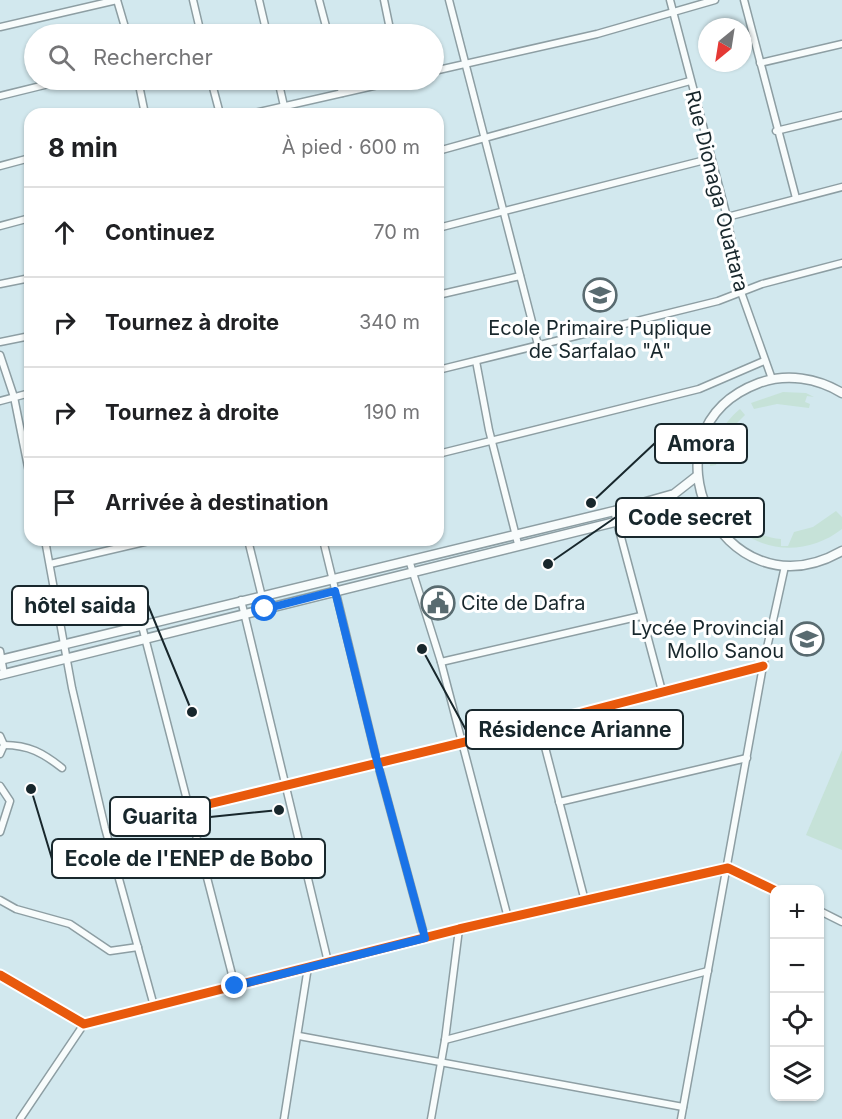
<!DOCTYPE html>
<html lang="fr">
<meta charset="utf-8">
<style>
:root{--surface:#fff;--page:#f6f6f6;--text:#202124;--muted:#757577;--line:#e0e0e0}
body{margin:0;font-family:Inter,sans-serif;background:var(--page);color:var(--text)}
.controls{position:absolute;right:18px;bottom:18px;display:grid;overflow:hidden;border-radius:12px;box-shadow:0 2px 4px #0004}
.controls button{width:54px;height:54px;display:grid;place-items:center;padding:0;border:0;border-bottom:2px solid var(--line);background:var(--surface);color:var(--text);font:30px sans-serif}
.compass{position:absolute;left:698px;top:18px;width:54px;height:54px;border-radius:50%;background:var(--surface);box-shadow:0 2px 4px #0004;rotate:210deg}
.stop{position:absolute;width:18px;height:18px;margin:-14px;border:4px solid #1a73e8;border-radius:50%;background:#fff}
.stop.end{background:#1a73e8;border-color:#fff;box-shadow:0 2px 6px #0008}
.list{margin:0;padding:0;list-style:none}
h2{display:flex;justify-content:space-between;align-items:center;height:78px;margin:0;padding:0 24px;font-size:26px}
h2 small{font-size:20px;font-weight:400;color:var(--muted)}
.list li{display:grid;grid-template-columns:39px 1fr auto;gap:18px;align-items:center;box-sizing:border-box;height:90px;padding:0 24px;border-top:2px solid var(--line)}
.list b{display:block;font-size:22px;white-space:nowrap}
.list em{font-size:20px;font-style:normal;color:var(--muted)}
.icon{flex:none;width:33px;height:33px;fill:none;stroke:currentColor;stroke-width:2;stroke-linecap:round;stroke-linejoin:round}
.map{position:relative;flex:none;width:842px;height:1119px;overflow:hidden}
.search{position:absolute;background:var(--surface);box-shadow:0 2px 4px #0004;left:24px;top:24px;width:420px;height:66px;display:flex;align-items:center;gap:15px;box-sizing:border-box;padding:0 21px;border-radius:33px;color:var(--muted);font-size:22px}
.panel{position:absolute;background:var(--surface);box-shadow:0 2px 4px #0004;left:24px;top:108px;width:420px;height:438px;border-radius:18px}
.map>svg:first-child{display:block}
.green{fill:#c6e2d8}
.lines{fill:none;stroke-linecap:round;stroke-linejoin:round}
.minor-casing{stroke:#8d9ea3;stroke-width:9}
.secondary-casing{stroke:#8d9ea3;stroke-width:11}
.minor{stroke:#f8fcfc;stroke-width:6}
.secondary{stroke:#f8fcfc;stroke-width:8}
.cycleway-casing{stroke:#fff;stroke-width:13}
.cycleway{stroke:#e8590c;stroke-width:9}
.route{stroke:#1a73e8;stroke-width:8}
.labels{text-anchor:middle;stroke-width:6;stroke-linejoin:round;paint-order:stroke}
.street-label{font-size:20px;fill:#18272c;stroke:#fff}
.poi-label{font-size:20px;fill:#18272c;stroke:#fff}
.leader{fill:none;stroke:#18272c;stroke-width:2}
.callout-dot{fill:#18272c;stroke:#fff;stroke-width:2}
.callout{fill:#fff;stroke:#18272c;stroke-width:2}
.callout-label{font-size:21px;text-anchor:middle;font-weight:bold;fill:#18272c}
</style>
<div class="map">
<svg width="842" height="1119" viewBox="0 0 842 1119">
<rect width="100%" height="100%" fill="#d2e8ee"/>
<g class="green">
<path d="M783,392l23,1 8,4 -7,-1 -2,6 5,2 -1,4 -32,-4 -23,5 -3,-6z"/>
<path d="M740,409l5,6 -20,20 -9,30 -6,1c4,-24 11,-41 30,-57z"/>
<path d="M727,507c14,18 31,30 54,32v7h7l6,-14 19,-5 23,-16 6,6v12c-38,30 -94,24 -119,-19z"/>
<path d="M842,750v100l-36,-15z"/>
</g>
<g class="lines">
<g class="minor-casing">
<g id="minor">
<path d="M117,0l10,34"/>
<path d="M193,0l8,34"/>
<path d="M259,0l8,34"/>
<path d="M319,0l9,34"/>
<path d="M384,0l7,34"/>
<path d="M449,0l89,345"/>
<path d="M670,0l57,217 14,75 31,87"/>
<path d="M744,0l52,198"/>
<path d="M0,27l117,-27"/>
<path d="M760,63l82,-19"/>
<path d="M434,71l163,-37 118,-34"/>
<path d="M138,80l7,34"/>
<path d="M211,80l9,34"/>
<path d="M278,80l6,26"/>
<path d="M339,80l3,13"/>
<path d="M0,96l65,-16"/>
<path d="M250,114l150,-34"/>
<path d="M776,131l66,-16"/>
<path d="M438,151l252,-70"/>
<path d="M0,166l30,-8"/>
<path d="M727,217l115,-30"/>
<path d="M0,226l30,-8"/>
<path d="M438,228l271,-69"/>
<path d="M0,284l30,-6"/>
<path d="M438,295l82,-19"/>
<path d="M0,342l30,-6"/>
<path d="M0,355l14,42 16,80"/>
<path d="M476,361l13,69 29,114"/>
<path d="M438,370l280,-69 44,-17 80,-21"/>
<path d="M0,401l30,-8"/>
<path d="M438,454l261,-65 65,-28"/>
<path d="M614,511l48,180"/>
<path d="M45,540l27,148 33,140 49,178"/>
<path d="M248,540l17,69"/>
<path d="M323,540l54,221 48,177"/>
<path d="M409,560l32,102 67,256"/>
<path d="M50,564l103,-24"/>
<path d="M241,600l87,362"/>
<path d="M142,626l93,360"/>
<path d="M0,651l4,23"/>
<path d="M441,662l200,-46"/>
<path d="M539,724l46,177"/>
<path d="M0,736l4,9 -4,9"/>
<path d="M4,745c25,0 39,8 58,23"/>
<path d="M0,786l10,15 -10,31"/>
<path d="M559,802l188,-44"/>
<path d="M188,809l351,-85 224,-58"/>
<path d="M0,900l16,9 54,15 40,27 28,-4"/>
<path d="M820,911l22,11"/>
<path d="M0,975l84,49 375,-95 269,-61 46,22"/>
<path d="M299,1036l384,71"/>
<path d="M445,1040l263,-69"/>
<path d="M20,1119l64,-95"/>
<path d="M284,1119l24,-152"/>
<path d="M431,1119l14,-79 14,-111"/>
<path d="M681,1119l82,-453 22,-100"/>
</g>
</g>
<g class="secondary-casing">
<g id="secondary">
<path d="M842,393c-25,-15 -55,-20 -83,-10 -126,47 -38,237 83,168"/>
<path d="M0,660l614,-149 60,-17 23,-18"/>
<path d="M0,675l675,-168 31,4"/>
</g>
</g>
<use href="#minor" class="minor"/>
<use href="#secondary" class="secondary"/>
<g class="cycleway-casing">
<g id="cycleway">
<path d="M188,809l351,-85 224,-58"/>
<path d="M0,975l84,49 375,-95 269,-61 46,22"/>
</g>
</g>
<use href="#cycleway" class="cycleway"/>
</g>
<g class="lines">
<path class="route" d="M235,986l190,-48 -48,-177 -42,-170 -70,18"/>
</g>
<defs>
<g id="school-ring" transform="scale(1.725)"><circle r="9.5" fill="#fff" stroke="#596b70" stroke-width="1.5"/><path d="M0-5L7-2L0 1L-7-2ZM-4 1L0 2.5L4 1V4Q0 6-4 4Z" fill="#596b70"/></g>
<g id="civic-ring" transform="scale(1.725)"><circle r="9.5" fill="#fff" stroke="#596b70" stroke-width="1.5"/><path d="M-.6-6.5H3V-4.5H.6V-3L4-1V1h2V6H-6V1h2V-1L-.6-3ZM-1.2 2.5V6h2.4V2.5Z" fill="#596b70"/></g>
</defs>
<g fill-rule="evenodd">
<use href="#school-ring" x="600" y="295"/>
<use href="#civic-ring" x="438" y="603"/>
<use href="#school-ring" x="807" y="639"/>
</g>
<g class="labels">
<g class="street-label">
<text transform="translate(717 191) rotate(76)" y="7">Rue Dionaga Ouattara</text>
</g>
<g class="poi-label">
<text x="600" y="335">Ecole Primaire Puplique<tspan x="600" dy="23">de Sarfalao "A"</tspan></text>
<text x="461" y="610" text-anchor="start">Cite de Dafra</text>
<text x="784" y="635" text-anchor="end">Lycée Provincial<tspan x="784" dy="23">Mollo Sanou</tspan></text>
</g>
</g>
<path class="leader" d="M591 503L655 443M548 564L616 517M192 712L148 605M422 649L466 730M279 810L210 817M31 789L52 859"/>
<g class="callout-dot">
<circle cx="591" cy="503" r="6"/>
<circle cx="548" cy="564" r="6"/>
<circle cx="192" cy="712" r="6"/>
<circle cx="422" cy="649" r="6"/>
<circle cx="279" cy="810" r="6"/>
<circle cx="31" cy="789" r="6"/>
</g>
<g class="callout">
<rect x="655" y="424" width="92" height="39" rx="6"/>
<rect x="616" y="498" width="148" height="39" rx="6"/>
<rect x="12" y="586" width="136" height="39" rx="6"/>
<rect x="466" y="710" width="217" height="39" rx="6"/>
<rect x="110" y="797" width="100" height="39" rx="6"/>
<rect x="52" y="839" width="273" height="39" rx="6"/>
</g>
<g class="callout-label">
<text x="701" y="451">Amora</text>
<text x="690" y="525">Code secret</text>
<text x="80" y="613">hôtel saida</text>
<text x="575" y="737">Résidence Arianne</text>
<text x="160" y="824">Guarita</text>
<text x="189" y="866">Ecole de l'ENEP de Bobo</text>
</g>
</svg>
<div class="controls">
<button>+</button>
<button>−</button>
<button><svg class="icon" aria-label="locate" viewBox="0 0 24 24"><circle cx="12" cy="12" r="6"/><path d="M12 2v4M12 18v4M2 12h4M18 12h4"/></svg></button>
<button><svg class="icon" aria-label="layers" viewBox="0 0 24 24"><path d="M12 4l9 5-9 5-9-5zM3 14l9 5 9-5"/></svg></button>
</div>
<svg class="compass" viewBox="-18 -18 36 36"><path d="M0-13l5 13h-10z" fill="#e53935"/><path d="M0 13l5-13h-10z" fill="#757577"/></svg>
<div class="stop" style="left:265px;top:609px"></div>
<div class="stop end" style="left:235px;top:986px"></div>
<div class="search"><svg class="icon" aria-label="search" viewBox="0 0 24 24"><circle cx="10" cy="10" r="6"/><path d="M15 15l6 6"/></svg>Rechercher</div>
<section class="panel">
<h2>8 min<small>À pied · 600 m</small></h2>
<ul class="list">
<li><svg class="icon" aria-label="ahead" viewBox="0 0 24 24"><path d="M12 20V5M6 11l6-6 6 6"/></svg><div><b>Continuez</b></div><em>70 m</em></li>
<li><svg class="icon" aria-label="right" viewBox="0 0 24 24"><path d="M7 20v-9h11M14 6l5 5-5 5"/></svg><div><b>Tournez à droite</b></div><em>340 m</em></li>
<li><svg class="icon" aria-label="right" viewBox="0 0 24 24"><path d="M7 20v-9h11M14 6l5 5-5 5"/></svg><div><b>Tournez à droite</b></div><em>190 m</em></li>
<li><svg class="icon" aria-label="arrive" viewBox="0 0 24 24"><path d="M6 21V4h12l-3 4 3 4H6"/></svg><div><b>Arrivée à destination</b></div></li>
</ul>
</section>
</div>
